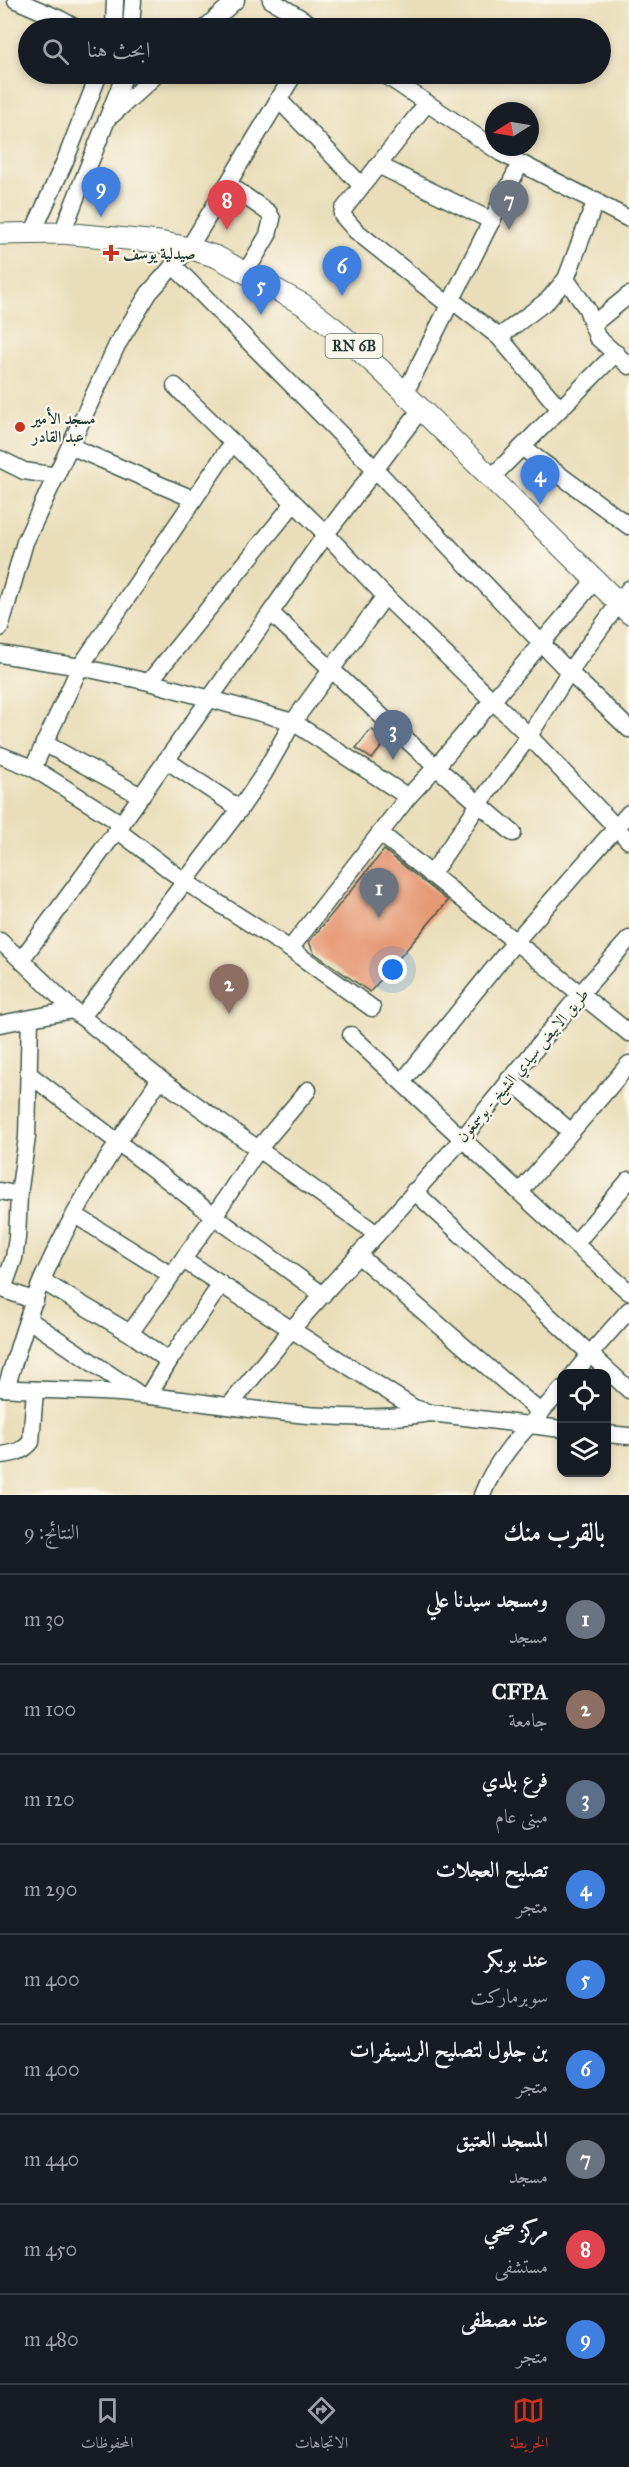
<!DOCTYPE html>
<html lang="ar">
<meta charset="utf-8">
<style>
:root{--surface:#171b24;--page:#242831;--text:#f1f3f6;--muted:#9ea1a6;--line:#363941;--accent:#c8321e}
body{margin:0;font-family:"IM FELL Great Primer",Amiri,serif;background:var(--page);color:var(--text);direction:rtl}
.controls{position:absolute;right:18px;bottom:18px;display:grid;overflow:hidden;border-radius:12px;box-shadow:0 3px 9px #0003}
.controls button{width:54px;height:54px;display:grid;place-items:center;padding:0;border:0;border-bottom:2px solid var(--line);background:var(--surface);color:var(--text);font:30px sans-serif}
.compass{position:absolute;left:485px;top:102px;width:54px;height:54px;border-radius:50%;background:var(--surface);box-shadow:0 3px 9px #0003;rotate:259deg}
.you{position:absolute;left:393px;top:970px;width:21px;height:21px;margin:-15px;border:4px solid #fff;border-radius:50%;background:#1a73e8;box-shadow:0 0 0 9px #1a73e833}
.badge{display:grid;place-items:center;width:39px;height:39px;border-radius:50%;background:var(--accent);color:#fff;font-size:20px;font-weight:700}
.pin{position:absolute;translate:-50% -50px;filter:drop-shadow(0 2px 3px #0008)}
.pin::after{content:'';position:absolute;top:32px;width:21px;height:18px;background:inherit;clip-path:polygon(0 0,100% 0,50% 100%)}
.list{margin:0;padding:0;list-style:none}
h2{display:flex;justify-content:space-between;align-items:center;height:78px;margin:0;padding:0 24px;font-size:26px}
h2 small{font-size:20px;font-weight:400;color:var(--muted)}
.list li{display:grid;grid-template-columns:39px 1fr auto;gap:18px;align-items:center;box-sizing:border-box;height:90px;padding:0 24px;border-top:2px solid var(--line)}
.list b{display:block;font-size:22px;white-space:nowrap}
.list p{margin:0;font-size:20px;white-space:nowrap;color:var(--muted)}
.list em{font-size:20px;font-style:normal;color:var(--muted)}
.icon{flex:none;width:33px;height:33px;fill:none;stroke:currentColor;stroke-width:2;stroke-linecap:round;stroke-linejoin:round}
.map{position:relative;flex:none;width:629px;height:1495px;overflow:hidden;direction:ltr}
.search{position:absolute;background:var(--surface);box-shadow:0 3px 9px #0003;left:18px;right:18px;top:18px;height:66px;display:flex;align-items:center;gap:15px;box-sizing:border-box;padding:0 21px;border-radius:33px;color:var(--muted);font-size:22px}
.sheet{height:888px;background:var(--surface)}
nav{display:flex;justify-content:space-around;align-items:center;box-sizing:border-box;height:84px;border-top:2px solid var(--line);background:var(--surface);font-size:16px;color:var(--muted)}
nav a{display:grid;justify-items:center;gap:3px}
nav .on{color:var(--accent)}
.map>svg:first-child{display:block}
.building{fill:#e69974}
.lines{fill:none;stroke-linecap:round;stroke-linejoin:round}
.minor-casing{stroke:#3d5548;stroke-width:19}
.major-casing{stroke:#3d5548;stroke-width:23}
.minor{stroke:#fff;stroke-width:16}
.major{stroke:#fff;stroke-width:21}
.poi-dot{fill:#c8321e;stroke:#fbf7ec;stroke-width:2}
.labels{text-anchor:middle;stroke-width:4.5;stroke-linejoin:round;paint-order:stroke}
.shield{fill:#fbf7ec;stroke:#61756b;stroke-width:1.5}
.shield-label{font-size:15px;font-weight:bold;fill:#1f3d34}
.poi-label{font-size:16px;font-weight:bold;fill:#1f3d34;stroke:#fbf7ec;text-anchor:start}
.street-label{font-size:16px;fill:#1f3d34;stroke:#fbf7ec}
</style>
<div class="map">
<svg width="629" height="1495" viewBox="0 0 629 1495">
<rect width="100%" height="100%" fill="#fbf7ec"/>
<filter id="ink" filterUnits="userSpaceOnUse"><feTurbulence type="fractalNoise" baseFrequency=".0167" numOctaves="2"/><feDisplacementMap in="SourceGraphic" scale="12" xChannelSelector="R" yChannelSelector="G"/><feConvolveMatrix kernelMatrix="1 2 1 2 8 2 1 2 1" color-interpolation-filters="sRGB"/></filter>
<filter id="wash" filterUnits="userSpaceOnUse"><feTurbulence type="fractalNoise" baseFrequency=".008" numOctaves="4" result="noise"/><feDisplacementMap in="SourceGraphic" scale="24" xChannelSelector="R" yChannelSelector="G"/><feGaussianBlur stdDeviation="1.35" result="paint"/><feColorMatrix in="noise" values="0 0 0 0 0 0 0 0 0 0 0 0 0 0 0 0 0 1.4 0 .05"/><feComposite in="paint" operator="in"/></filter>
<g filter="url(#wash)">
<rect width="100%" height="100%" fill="#e9deb9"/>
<g id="blocks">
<g class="building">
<path d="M371,729l15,12 -14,18 -16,-11z"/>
<path d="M384,850l64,51 -78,91 -56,-39 -5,-11z"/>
</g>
</g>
</g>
<g filter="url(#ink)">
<use href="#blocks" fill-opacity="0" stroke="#3d5548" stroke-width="1.5"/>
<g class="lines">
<g class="minor-casing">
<g id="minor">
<path d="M16,0l44,19 16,9"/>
<path d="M271,0l46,28"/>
<path d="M114,28l1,-28"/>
<path d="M131,28l2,-28"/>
<path d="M205,28l31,-28"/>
<path d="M384,74l117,79 128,66"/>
<path d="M278,99l84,87"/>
<path d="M427,103l-84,107 -1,5 14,16 94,75"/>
<path d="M112,115l45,-41"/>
<path d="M378,165l114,56"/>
<path d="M228,184l41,29 3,6 -4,16 -22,37"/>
<path d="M33,232l32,-71 34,-87"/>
<path d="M62,233l63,-159"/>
<path d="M173,265l202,204 194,203 60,57"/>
<path d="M566,279l21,30 10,28 32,29"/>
<path d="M453,301l46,36 61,72"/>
<path d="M592,325l37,-30"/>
<path d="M499,337l49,-37 18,-21 30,-79"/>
<path d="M175,386l151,148 59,62 144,140 100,105"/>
<path d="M405,393l115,-229"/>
<path d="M70,446l123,53"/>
<path d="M523,448l106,78"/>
<path d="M0,459l24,12 33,5"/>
<path d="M491,478l125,-125"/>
<path d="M271,613l165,154 77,66"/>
<path d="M0,628l25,-86 92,-197 32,-52 40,-45 105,-174"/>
<path d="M0,654l80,13 69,15 144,40 115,75"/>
<path d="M149,682l145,-179"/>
<path d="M44,743l97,53"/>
<path d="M0,755l33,13 89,56"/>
<path d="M166,760l74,49"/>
<path d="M33,768l47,-101 153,-225"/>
<path d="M380,833l249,200"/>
<path d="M431,875l48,-71 50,-68 40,-64 60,-83"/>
<path d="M0,941l21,19"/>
<path d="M290,949l118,-152 28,-30 160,-188"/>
<path d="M372,1008l-82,-59 -106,-68 -67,-51 209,-296 95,-125"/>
<path d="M73,1010l-52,-50 96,-130"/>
<path d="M82,1017l158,-208 23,-34 30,-53 92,-126"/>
<path d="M0,1024l73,-14 87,69 217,155"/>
<path d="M351,1035l224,209 54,48"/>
<path d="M29,1074l185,142 109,79"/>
<path d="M509,1079l61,52"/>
<path d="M403,1081l112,-139 114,-129"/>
<path d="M0,1191l19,4"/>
<path d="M414,1191l176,163 -16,20"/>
<path d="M520,1192l109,-128"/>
<path d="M75,1215l96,60"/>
<path d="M575,1244l54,-64"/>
<path d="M358,1255l183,158"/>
<path d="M183,1260l231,148 17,5 131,16"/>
<path d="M42,1281l88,52 39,28 52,-77"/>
<path d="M0,1288l35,13"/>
<path d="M3,1289l11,-31 3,-20 2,-43 8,-58 3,-118"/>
<path d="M629,1310l-39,44 39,36"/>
<path d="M29,1320l107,72"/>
<path d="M130,1333l84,-117 45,-68 49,-58"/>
<path d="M0,1388c47,3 94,2 141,7 91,10 199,32 290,18"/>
<path d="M6,1388c11,-35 22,-75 36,-108 31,-72 75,-137 118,-201"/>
<path d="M148,1396l21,-35"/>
<path d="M230,1405l61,-75 172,-192 118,-145 48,-54"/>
<path d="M606,1434l23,2"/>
<path d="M0,1455c12,-1 23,-3 31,-13l4,-52"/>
<path d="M482,1495c16,-42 51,-73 80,-106"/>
</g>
</g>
<g class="major-casing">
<path id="major" d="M0,234l62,-1 97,9 30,6 28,9 87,48 31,24 45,40 249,244"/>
</g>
<use href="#minor" class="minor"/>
<use href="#major" class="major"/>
</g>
</g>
<g class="poi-dot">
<path d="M108 244h6v6h6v6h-6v6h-6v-6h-6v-6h6z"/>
<circle cx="20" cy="427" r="6"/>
</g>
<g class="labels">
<rect class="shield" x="325.5" y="334" width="57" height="24" rx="4.5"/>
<g class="shield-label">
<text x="354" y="351">RN 6B</text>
</g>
<g class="poi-label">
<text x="123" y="259">صيدلية يوسف</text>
<text x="32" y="424">مسجد الأمير<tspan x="32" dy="18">عبد القادر</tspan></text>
</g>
<g class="street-label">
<text transform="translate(522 1065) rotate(-50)" y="6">طريق الابيض سيدي الشيخ - بوسمغون</text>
</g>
</g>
</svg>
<div class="controls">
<button><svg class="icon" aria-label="locate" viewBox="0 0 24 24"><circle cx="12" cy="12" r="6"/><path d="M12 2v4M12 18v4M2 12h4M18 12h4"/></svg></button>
<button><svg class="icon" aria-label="layers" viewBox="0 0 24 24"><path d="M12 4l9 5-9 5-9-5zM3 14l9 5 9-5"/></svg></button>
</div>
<svg class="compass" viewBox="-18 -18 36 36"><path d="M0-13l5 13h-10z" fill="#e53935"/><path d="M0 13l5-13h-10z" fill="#9ea1a6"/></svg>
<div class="you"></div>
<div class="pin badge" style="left:379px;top:918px;background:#6b7280">1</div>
<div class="pin badge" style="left:229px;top:1014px;background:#8d6e63">2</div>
<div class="pin badge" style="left:393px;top:760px;background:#5c6f8a">3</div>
<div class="pin badge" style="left:540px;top:505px;background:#3f7fe0">4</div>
<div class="pin badge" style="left:261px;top:315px;background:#3f7fe0">5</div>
<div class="pin badge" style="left:342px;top:296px;background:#3f7fe0">6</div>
<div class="pin badge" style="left:509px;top:230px;background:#6b7280">7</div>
<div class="pin badge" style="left:227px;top:230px;background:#e0444e">8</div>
<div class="pin badge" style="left:101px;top:217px;background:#3f7fe0">9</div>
<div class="search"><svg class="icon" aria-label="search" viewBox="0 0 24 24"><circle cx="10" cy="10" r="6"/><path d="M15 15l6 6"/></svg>ابحث هنا</div>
</div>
<section class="sheet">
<h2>بالقرب منك<small>النتائج: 9</small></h2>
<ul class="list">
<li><span class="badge" style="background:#6b7280">1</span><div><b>ومسجد سيدنا علي</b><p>مسجد</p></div><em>30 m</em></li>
<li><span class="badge" style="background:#8d6e63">2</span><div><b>CFPA</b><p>جامعة</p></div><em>100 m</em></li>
<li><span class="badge" style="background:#5c6f8a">3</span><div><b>فرع بلدي</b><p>مبنى عام</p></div><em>120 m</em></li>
<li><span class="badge" style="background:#3f7fe0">4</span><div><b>تصليح العجلات</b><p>متجر</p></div><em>290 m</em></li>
<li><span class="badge" style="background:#3f7fe0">5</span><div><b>عند بوبكر</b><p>سوبرماركت</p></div><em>400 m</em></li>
<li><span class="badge" style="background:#3f7fe0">6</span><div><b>بن جلول لتصليح الريسيفرات</b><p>متجر</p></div><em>400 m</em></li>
<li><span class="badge" style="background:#6b7280">7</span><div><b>المسجد العتيق</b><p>مسجد</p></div><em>440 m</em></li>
<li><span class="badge" style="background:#e0444e">8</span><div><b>مركز صحي</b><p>مستشفى</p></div><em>450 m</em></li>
<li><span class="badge" style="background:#3f7fe0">9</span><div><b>عند مصطفى</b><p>متجر</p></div><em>480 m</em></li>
</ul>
</section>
<nav>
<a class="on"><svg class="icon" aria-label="map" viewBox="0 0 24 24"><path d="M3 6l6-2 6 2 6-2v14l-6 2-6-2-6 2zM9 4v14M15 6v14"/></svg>الخريطة</a>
<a><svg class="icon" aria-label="directions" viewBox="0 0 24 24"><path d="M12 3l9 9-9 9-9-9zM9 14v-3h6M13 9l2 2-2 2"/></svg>الاتجاهات</a>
<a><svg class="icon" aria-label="saved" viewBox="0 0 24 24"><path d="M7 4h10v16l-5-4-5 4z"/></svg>المحفوظات</a>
</nav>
